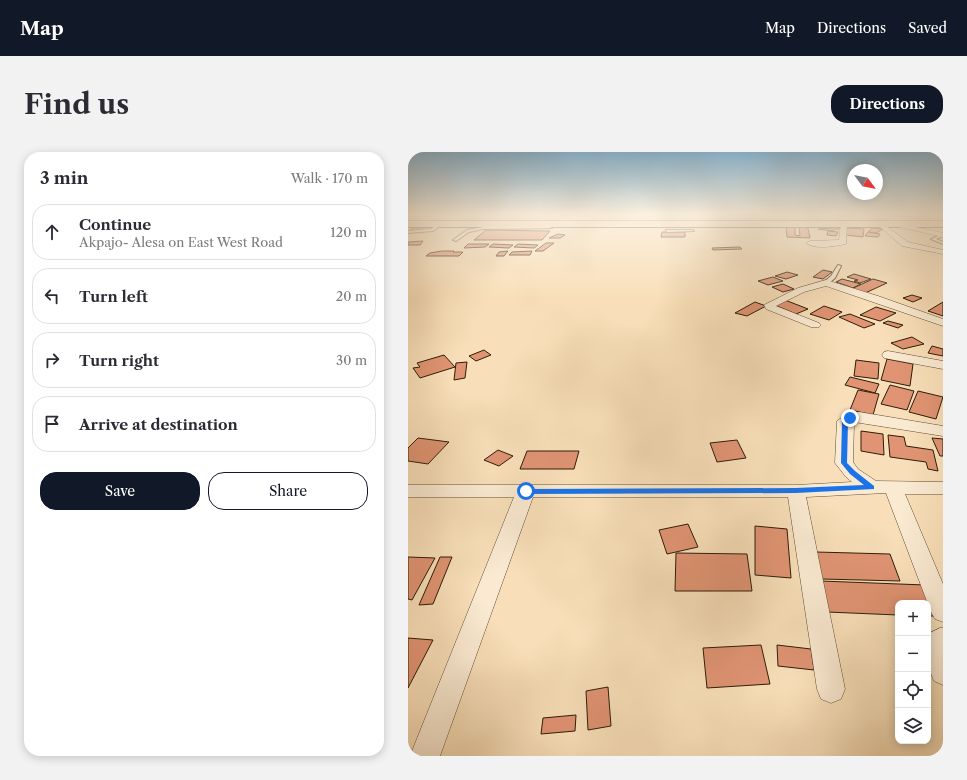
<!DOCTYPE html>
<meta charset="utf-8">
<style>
:root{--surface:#fff;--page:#f2f2f3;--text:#2b2b33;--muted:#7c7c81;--line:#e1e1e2;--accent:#111827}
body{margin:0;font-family:"Libre Caslon Text",serif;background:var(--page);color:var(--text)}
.controls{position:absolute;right:12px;bottom:12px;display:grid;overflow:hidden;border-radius:8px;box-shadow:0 2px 10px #0003}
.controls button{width:36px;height:36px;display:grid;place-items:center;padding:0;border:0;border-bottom:1px solid var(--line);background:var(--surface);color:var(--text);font:20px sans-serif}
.compass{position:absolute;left:439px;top:12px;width:36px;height:36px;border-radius:50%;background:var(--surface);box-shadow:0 2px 10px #0003;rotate:122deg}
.stop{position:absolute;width:12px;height:12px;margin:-9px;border:3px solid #1a73e8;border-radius:50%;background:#fff}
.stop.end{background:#1a73e8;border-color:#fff;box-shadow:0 1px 4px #0008}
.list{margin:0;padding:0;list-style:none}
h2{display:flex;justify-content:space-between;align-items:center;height:52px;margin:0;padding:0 16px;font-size:17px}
h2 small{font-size:13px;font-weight:400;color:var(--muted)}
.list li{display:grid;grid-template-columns:26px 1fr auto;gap:12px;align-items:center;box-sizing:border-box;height:56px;margin:0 8px 8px;padding:0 8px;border:1px solid var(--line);border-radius:16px}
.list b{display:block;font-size:15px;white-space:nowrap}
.list p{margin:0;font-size:13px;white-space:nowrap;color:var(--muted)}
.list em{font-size:13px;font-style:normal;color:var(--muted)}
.actions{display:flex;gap:8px;padding:12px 16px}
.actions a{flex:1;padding:9px 0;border:1px solid var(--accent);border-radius:16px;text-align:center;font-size:14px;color:var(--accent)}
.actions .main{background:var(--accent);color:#fff}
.icon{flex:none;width:22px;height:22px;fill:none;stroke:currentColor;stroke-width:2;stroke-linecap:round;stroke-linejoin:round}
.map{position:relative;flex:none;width:535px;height:604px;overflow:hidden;border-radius:16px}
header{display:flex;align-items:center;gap:24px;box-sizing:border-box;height:56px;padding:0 20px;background:var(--accent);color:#fff}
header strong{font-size:19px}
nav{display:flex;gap:22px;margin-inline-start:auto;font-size:14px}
.intro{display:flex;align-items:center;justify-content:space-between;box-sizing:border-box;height:96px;padding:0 24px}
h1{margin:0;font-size:28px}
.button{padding:10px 18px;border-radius:16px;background:var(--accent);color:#fff;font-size:14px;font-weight:700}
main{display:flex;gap:24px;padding:0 24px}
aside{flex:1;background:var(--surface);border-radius:16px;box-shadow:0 2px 10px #0003}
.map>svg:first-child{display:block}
.building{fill:#e09473;stroke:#2c1d08}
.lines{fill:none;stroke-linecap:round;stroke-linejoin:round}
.lane-casing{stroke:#5f4e34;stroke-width:2}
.street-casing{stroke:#5f4e34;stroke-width:1}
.primary-casing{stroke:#2c1d08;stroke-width:2}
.lane{fill:#faead2;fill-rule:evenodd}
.street{fill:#faead2;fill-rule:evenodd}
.primary{fill:#f8dfb9;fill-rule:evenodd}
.route{fill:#1a73e8}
</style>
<header>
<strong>Map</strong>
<nav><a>Map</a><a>Directions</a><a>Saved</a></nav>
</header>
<div class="intro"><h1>Find us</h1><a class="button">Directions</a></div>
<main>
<aside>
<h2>3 min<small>Walk · 170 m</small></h2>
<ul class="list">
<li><svg class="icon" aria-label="ahead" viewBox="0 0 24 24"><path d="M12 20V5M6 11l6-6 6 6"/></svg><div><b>Continue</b><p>Akpajo- Alesa on East West Road</p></div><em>120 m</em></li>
<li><svg class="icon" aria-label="left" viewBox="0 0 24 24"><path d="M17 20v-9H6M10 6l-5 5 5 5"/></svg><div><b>Turn left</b></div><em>20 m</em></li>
<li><svg class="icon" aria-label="right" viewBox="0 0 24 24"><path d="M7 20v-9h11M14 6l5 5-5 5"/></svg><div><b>Turn right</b></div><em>30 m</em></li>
<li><svg class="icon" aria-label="arrive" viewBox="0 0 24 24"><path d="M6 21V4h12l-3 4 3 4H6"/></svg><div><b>Arrive at destination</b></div></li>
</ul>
<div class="actions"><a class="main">Save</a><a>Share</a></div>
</aside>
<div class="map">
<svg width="535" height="604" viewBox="0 0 535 604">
<rect width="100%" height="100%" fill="#f8dfb9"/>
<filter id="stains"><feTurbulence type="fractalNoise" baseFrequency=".005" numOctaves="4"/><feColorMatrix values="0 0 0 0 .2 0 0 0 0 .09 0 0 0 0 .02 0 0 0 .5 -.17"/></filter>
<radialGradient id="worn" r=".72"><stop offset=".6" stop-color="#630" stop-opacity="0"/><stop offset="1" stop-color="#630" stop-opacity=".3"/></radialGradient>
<g class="building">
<path d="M427,74h7l-2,3h-5l-2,2 -15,-2 15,-1z"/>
<path d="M25,75l-2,3 -21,1 2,-3z"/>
<path d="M378,75h9v8l5,1 -1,-9 9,1 2,10 -23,-1z"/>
<path d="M439,76l17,1 -1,8 -18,-2z"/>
<path d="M464,76l11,1 -7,4 -8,-1z"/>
<path d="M78,78l64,1 -8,9h-68z"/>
<path d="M420,79l10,1 -2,4 -9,-1z"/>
<path d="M254,80h23v5h-24z"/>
<path d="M460,80l12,2 -2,3 -13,-1z"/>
<path d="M150,82l7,1 -5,3h-11z"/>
<path d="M15,89l-3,4h-12v-3z"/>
<path d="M138,91h8l-11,8h-8z"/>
<path d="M60,92h21l-4,3 -21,1z"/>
<path d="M85,92l20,1 -4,3 -20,-1z"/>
<path d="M110,92l20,1 -4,3 -20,-1z"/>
<path d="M332,95l2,2 -29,1 -1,-2z"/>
<path d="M34,99h12l-1,1h10l-4,4h-33l4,-3z"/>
<path d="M100,99l-4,5h-8l3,-4z"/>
<path d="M124,99l-2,4h-21l3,-3z"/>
<path d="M415,118l9,2 -9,7 -10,-2z"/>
<path d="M379,120l11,3 -12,4 -11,-3z"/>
<path d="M446,122l17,5 -11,4 -6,-2 4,-1 -11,-3z"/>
<path d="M365,125l10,4 -15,4 -10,-4z"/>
<path d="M434,127l19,5 -8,4 -17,-6z"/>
<path d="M465,127l14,4 -24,11 -14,-4z"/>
<path d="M375,132l11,5 -11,3 -11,-5z"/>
<path d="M504,143l10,3 -9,4 -10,-4z"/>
<path d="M377,148l23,9 -12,5 -24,-10z"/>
<path d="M347,150l11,4 -19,10 -12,-3z"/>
<path d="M535,150v14l-15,-5z"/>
<path d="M416,154l18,6 -13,8 -19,-6z"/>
<path d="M468,155l20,6 -16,8 -20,-6z"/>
<path d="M442,162l25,10 -11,4 -25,-11z"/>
<path d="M480,169l15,4 -5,3 -15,-5z"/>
<path d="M504,185l12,7 -21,5 -12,-6z"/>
<path d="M524,194l11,3v7l-15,-3z"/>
<path d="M76,198l7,5 -15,6 -7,-5z"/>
<path d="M36,203l11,12 -35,11 -7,-10 7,-1 -3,-4z"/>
<path d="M479,207l26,5 -3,22 -29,-6z"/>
<path d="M448,208l23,3 -1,16 -24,-3z"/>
<path d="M59,210l-2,16 -11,2 2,-17z"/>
<path d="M442,225l29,7 -4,9 -30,-8z"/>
<path d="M482,233l24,6 -7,19 -26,-6z"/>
<path d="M450,238l21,4 -6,21 -23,-5z"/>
<path d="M510,239l25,6 -7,22 -27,-7z"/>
<path d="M453,279l22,3 1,21 -23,-4z"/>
<path d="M480,283l16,2 2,9 27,4 5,21 -10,-2 -2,-7 -36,-5z"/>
<path d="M10,286l31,4 -21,22 -20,-3v-13z"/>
<path d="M524,286l11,1v17h-3z"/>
<path d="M329,288l9,18 -29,4 -7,-19z"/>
<path d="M90,298l15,6 -14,10 -15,-6z"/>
<path d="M119,299h52l-5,18h-54z"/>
<path d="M280,372l10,23 -31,7 -8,-24z"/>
<path d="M347,374l32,3 4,49 -36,-3z"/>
<path d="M408,400l74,2 10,27 -78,-2z"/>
<path d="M268,401l71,1 5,37h-77z"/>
<path d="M0,405l27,1 -23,42 -4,-1z"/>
<path d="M32,405h12l-19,47 -14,1z"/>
<path d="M413,429l104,4 13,31h-10v-13h-30v12l-71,-3z"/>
<path d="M0,486l25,2 -25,48z"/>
<path d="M353,493l9,39 -63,4 -4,-40z"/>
<path d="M369,493l34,4 3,21 -36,-4z"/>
<path d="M200,535l3,39 -23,4 -2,-39z"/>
<path d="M168,563l-1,16 -34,3 2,-16z"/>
</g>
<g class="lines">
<g class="lane-casing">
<g id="lane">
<path d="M31,71l3,1 -9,7 -25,2v-2l23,-2z"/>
<path d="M75,75h67l2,1 -69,1 -14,3 -13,9 -3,-1 14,-10z"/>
<path d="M258,78h26l2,1 -27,1z"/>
<path d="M535,82v2l-7,3 7,3v2l-12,-5z"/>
<path d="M430,113l3,1 -6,12 -7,6h-4v-2l7,-6z"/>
</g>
</g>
<g class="street-casing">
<g id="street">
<path d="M436,70l3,2 -1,20c-11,2 -31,6 -40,-1l4,-2 29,-1 2,-16z"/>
<path d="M484,70l51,11v4l-53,-12v-2z"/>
<path d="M470,71h4l26,19 35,8v4l-41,-8 -24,-21z"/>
<path d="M418,128l52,16 65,23v7l-117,-40 -22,6 -28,14 43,17 2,2 -2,2h-8l-45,-18 -2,-4 34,-17z"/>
<path d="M480,199l55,10v8l-59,-11 -2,-3 2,-3z"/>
<path d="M451,260l84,14v10l-89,-14 -1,40 5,7 18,12 67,1v12h-38l38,90v38l-8,-3 -4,-7 -45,-119 -80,4 39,192 -4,10 -10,4 -10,-4 -4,-10 -29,-192h-255l-93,259h-30l104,-259h-106v-12h388l56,-3 -6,-5 -11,-14 2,-42 8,-6z"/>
<path d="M532,476h3v57l-9,-4 -6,-15v-32z"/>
</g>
</g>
<g class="primary-casing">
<rect id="primary" x="0" y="69" width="535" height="6"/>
</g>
<use href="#lane" class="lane"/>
<use href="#street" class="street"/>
<use href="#primary" class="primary"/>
</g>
<linearGradient id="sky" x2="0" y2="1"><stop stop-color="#8ab7d4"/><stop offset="0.42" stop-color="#fcf1e0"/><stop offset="1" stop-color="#fcf1e0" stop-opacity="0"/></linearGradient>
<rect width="535" height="147" fill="url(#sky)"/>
<path class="route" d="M442,264l2,2 -4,4 -1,41 8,8 19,15v3l-78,4 -270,1 -3,-3 3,-2 270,-1 68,-3 -14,-11 -9,-11 1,-42z"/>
<rect width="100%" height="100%" filter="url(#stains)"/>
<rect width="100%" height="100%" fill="url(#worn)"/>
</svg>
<div class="controls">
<button>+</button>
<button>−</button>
<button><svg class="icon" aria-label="locate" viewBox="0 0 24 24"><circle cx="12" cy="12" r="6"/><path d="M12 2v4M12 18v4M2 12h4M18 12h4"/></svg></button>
<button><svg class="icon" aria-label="layers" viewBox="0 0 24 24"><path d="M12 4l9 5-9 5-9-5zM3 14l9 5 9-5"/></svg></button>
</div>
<svg class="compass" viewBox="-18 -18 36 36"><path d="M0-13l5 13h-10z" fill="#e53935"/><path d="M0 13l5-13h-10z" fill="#7c7c81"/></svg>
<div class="stop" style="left:118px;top:339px"></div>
<div class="stop end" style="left:442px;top:266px"></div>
</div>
</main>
